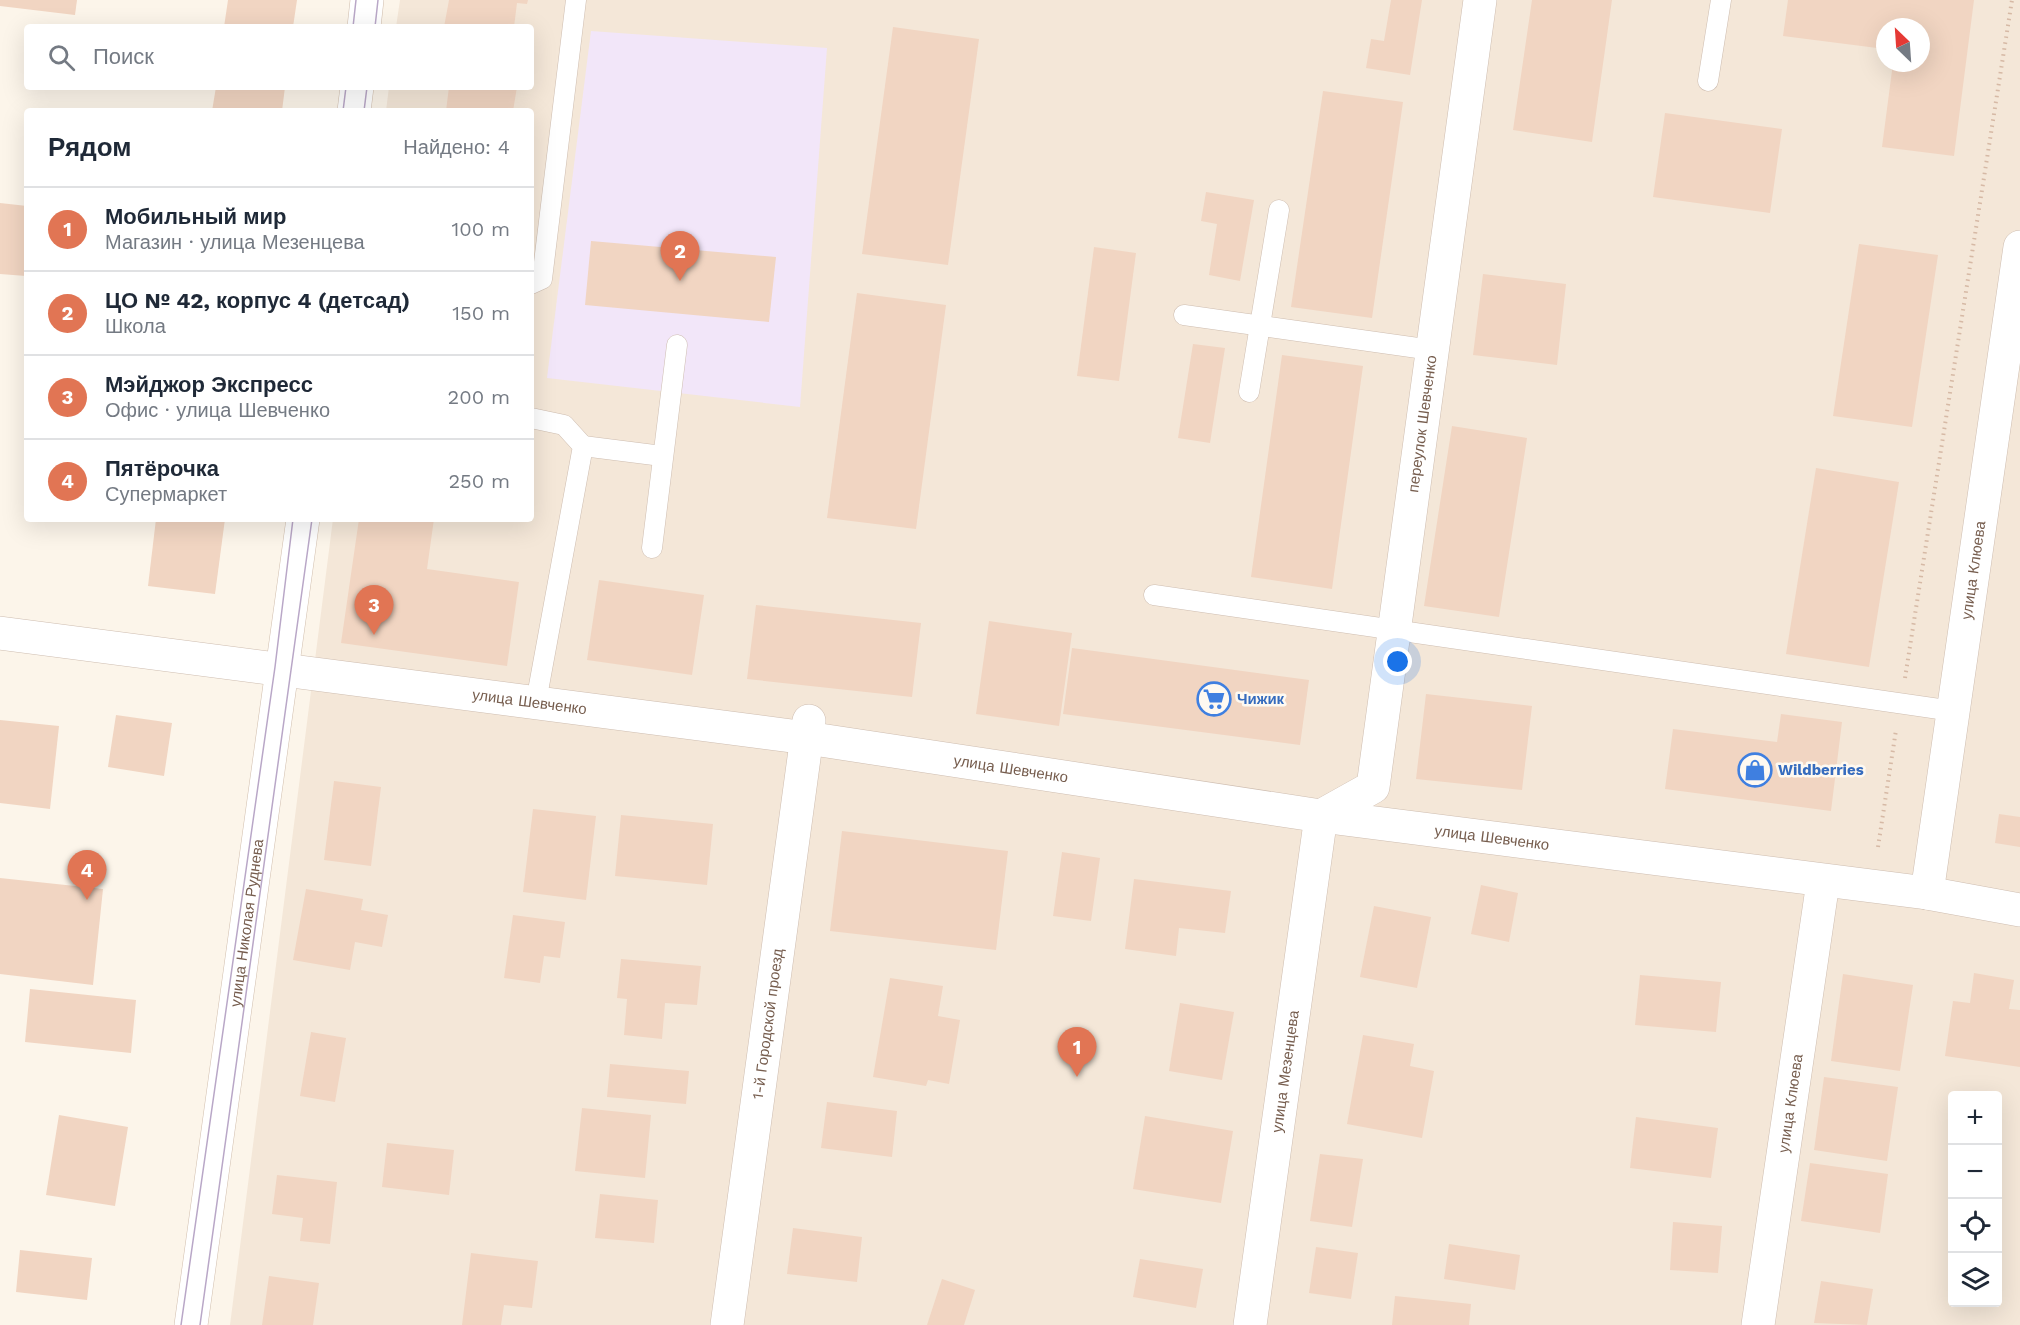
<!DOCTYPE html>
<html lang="ru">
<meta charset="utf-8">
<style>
:root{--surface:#fff;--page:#f6f6f7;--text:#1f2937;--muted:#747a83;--line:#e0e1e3;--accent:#e17554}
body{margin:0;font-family:"Work Sans",sans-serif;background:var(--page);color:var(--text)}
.controls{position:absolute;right:18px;bottom:18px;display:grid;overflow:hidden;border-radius:6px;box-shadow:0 6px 24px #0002}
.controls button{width:54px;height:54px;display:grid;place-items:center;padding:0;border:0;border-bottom:2px solid var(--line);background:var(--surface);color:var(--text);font:30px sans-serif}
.compass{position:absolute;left:1876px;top:18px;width:54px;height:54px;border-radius:50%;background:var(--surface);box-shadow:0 6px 24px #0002;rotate:335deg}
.you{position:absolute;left:1398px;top:662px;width:21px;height:21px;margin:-15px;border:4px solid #fff;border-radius:50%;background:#1a73e8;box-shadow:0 0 0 9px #1a73e833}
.badge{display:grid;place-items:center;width:39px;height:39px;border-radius:50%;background:var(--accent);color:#fff;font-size:20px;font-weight:700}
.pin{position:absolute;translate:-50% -50px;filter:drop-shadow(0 2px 3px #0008)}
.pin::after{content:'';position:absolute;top:32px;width:21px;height:18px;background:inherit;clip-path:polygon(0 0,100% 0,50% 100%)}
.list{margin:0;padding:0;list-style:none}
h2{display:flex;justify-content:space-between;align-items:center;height:78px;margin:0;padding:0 24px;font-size:26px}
h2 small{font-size:20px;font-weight:400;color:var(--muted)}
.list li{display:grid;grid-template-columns:39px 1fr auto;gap:18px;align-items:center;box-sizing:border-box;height:84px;padding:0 24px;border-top:2px solid var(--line)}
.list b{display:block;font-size:22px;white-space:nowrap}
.list p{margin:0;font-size:20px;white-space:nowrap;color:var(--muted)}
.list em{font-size:20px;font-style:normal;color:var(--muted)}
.icon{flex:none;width:33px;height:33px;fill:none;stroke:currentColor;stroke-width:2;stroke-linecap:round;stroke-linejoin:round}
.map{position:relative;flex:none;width:2020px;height:1325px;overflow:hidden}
.search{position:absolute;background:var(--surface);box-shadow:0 6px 24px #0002;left:24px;top:24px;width:510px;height:66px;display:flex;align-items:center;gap:15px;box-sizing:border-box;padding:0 21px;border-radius:6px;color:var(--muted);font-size:22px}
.panel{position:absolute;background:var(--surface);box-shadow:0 6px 24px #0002;left:24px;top:108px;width:510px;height:414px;border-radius:6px}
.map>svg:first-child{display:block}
.residential{fill:#f4e7d8;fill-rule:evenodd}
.education{fill:#f2e6f9}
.building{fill:#f1d5c2}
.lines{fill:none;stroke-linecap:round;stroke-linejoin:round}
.lane-casing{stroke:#cebdb0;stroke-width:21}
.street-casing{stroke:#cebdb0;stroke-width:34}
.secondary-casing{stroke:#d1bead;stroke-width:34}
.path{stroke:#d6b9a5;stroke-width:4;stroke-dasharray:1.5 4.5;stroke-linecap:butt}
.lane{stroke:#fff;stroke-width:20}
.street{stroke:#fff;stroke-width:33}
.secondary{stroke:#fff;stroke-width:33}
.tram{stroke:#b9a7c7;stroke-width:1.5}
.labels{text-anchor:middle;stroke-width:5;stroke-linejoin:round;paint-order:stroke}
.street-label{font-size:15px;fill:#765d4e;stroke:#fef9f1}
.shop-label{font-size:15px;font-weight:bold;fill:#366cbe;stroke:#fef9f1;text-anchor:start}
</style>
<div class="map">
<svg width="2020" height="1325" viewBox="0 0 2020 1325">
<rect width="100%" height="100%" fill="#fcf5ea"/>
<path class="residential" d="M400,0h1620v1325h-1790l103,-806h198v-408h-145l3,-24h142v-60h-135zM1885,27h36v36h-36zM1952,1096h46v206h-46z"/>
<path class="education" d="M591,31l236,17 -27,359 -253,-29z"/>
<g class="building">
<path d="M0,0h77l-2,15 -75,-9z"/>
<path d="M228,0h69l-4,27h-69z"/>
<path d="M449,0h79l-1,4 -10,-1 -3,24h-70z"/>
<path d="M1391,0h31l-12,75 -44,-7 5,-29 13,2z"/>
<path d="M1532,0h80l-20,142 -79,-12z"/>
<path d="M1788,0h186l-20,156 -72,-9 11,-84h28v-36h-36v22l-102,-13z"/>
<path d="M893,27l86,12 -31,226 -86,-11z"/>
<path d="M216,87h69l-3,24h-70z"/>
<path d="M449,87h68l-4,24h-67z"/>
<path d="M1323,91l80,11 -31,216 -81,-11z"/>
<path d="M1665,113l117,16 -12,84 -117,-16z"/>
<path d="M1206,192l48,8 -14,81 -31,-6 8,-51 -16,-3z"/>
<path d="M0,203l27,3 -1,70 -26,-2z"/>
<path d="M591,241l185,16 -7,65 -184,-17z"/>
<path d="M1859,244l79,11 -26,172 -79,-11z"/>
<path d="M1094,247l42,6 -17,128 -42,-5z"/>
<path d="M1483,274l83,10 -9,81 -84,-10z"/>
<path d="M857,293l89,12 -30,224 -89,-11z"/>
<path d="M1193,344l32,4 -15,95 -32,-5z"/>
<path d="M1282,355l81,11 -31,223 -81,-12z"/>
<path d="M1452,426l75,12 -28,179 -75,-11z"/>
<path d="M1816,468l83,14 -30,185 -83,-13z"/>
<path d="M156,519h69l-10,75 -67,-8z"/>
<path d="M359,519h75l-7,50 92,13 -12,84 -166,-23z"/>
<path d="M599,580l105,15 -12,80 -105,-15z"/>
<path d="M756,605l165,18 -9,74 -165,-18z"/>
<path d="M989,621l83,12 -13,93 -83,-12z"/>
<path d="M1072,648l237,32 -9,65 -237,-31z"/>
<path d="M1426,694l106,12 -10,84 -106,-11z"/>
<path d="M1781,714l61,8 -11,89 -166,-22 8,-60 104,13z"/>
<path d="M116,715l56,8 -8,53 -56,-9z"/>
<path d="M0,720l59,6 -9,83 -50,-6z"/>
<path d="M334,781l47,6 -10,79 -47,-6z"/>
<path d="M533,809l63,7 -10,84 -63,-8z"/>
<path d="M1999,814l21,3v30l-25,-4z"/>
<path d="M621,815l92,9 -6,61 -92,-9z"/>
<path d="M842,831l166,20 -12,99 -166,-19z"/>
<path d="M1062,852l38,6 -9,63 -38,-5z"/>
<path d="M0,878l103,11 -10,96 -93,-11z"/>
<path d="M1134,879l97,12 -6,42 -46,-5 -3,28 -51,-7z"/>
<path d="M1481,885l37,8 -9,49 -38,-8z"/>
<path d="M306,889l57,10 -2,11 27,5 -6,32 -27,-5 -5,28 -57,-10z"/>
<path d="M1374,906l57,11 -14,71 -57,-11z"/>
<path d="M513,915l52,7 -5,36 -16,-2 -4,27 -36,-5z"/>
<path d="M621,959l80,7 -4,39 -32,-2 -3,36 -38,-4 3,-36 -10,-1z"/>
<path d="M1974,973l40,7 -5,29 11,1v57l-75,-11 8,-55 17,2z"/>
<path d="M1843,974l70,11 -13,86 -69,-10z"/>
<path d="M1640,975l81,7 -5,50 -81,-7z"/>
<path d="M890,978l53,8 -5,30 22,4 -11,64 -21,-4 -2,6 -53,-9z"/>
<path d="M30,989l106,11 -5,53 -106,-11z"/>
<path d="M1180,1003l54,9 -12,68 -53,-9z"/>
<path d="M311,1032l35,6 -11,64 -35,-6z"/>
<path d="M1363,1035l51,9 -4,22 24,5 -12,67 -75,-14z"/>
<path d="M610,1064l79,7 -3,33 -79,-7z"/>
<path d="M1824,1077l74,10 -11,74 -73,-11z"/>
<path d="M827,1102l70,9 -5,46 -71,-9z"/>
<path d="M582,1108l69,7 -6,63 -70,-7z"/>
<path d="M59,1115l69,12 -13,79 -69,-11z"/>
<path d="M1145,1116l88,15 -12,72 -88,-14z"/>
<path d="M1636,1117l82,11 -7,50 -81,-10z"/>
<path d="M387,1143l67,7 -5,45 -67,-8z"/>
<path d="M1320,1154l43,5 -11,68 -42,-6z"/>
<path d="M1810,1163l78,11 -8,59 -79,-12z"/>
<path d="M277,1175l60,7 -7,62 -30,-3 3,-23 -31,-4z"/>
<path d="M600,1194l58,6 -4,43 -59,-5z"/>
<path d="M1673,1222l49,4 -4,47 -48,-3z"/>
<path d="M793,1228l69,9 -5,45 -70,-8z"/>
<path d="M1449,1244l71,11 -5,35 -71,-11z"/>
<path d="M1316,1247l42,6 -7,46 -42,-6z"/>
<path d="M20,1250l72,8 -5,42 -71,-8z"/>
<path d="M471,1253l67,8 -6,47 -28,-3 -3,20h-39z"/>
<path d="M1140,1259l63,10 -7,39 -63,-11z"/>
<path d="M269,1276l50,7 -6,42h-51z"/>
<path d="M942,1279l33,11 -11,35h-37z"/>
<path d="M1821,1281l52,8 -6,36 -53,-2z"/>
<path d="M1395,1296l76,8 -2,21h-77z"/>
</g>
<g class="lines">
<g class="lane-casing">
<g id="lane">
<path d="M1708,81l13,-81"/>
<path d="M531,284l11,-5 34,-279"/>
<path d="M1184,315l248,35"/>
<path d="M1249,392l30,-182"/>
<path d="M531,418l33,7 19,21 -47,256"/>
<path d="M583,446l79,10"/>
<path d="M652,548l25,-203"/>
<path d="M1154,595l799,116"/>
</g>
</g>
<g class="street-casing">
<g id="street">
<path id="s1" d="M0,633l807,105 514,78 606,77 93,17"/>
<path id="s2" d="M1927,893l93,-646"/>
<path id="s3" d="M727,1325l82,-604"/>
<path id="s4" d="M1250,1325l71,-509 52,-29 107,-787"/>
<path id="s5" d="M1758,1325l65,-443"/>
</g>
</g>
<g class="secondary-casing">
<g id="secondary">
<path d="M364,27l3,-27"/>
<path d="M354,111l3,-24"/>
<path id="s6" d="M191,1325l112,-806"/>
</g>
</g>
<g class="path">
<path d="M1905,678l107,-678"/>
<path d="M1878,847l18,-117"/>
</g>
<use href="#lane" class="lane"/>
<use href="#street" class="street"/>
<use href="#secondary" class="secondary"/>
<g class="tram">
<path d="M353,27l3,-27"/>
<path d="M375,27l3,-27"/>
<path d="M343,111l3,-24"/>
<path d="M364,111l3,-24"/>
<path d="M181,1325l94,-658 18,-148"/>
<path d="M200,1325l112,-806"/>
</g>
</g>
<defs>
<g id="supermarket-ring" transform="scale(1.725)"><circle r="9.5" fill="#fef9f1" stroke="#3f7fe0" stroke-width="1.5"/><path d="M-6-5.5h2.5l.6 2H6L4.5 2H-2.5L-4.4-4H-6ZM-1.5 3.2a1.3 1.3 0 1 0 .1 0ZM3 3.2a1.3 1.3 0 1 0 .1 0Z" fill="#3f7fe0"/></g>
<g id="shop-ring" transform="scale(1.725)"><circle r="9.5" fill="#fef9f1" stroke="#3f7fe0" stroke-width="1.5"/><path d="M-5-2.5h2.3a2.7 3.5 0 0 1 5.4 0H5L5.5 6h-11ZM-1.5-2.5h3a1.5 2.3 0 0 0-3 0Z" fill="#3f7fe0"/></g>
</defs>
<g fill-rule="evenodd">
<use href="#supermarket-ring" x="1214" y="699"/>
<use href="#shop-ring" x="1755" y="770"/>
</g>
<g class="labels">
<g class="street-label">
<text dy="5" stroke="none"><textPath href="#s4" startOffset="940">переулок Шевченко</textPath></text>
<text dy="5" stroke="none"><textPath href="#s2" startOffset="326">улица Клюева</textPath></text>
<text dy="5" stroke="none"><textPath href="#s1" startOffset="534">улица Шевченко</textPath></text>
<text dy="5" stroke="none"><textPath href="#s1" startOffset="1020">улица Шевченко</textPath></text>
<text dy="5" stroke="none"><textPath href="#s1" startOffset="1506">улица Шевченко</textPath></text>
<text dy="5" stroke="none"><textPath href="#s6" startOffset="406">улица Николая Руднева</textPath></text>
<text dy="5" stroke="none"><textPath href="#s3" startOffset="304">1-й Городской проезд</textPath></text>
<text dy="5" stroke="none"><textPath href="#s4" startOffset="256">улица Мезенцева</textPath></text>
<text dy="5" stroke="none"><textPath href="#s5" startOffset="224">улица Клюева</textPath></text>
</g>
<g class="shop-label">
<text x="1237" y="704">Чижик</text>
<text x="1778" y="775">Wildberries</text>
</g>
</g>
</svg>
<div class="controls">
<button>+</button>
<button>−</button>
<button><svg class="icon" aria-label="locate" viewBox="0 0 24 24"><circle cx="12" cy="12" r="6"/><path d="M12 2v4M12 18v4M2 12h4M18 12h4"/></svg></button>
<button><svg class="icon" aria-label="layers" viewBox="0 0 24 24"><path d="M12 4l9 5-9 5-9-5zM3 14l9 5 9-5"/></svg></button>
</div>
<svg class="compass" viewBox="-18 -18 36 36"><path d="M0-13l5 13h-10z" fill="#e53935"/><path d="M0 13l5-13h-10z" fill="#747a83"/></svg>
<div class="you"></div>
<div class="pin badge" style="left:1077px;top:1077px">1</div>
<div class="pin badge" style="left:680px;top:281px">2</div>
<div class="pin badge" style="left:374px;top:635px">3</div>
<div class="pin badge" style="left:87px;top:900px">4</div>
<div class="search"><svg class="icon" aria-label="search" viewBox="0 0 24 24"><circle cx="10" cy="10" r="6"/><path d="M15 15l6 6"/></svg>Поиск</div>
<section class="panel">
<h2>Рядом<small>Найдено: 4</small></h2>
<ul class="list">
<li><span class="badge">1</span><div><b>Мобильный мир</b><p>Магазин · улица Мезенцева</p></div><em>100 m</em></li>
<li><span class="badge">2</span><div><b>ЦО № 42, корпус 4 (детсад)</b><p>Школа</p></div><em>150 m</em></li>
<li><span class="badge">3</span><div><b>Мэйджор Экспресс</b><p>Офис · улица Шевченко</p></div><em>200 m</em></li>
<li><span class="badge">4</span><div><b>Пятёрочка</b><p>Супермаркет</p></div><em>250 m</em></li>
</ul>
</section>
</div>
